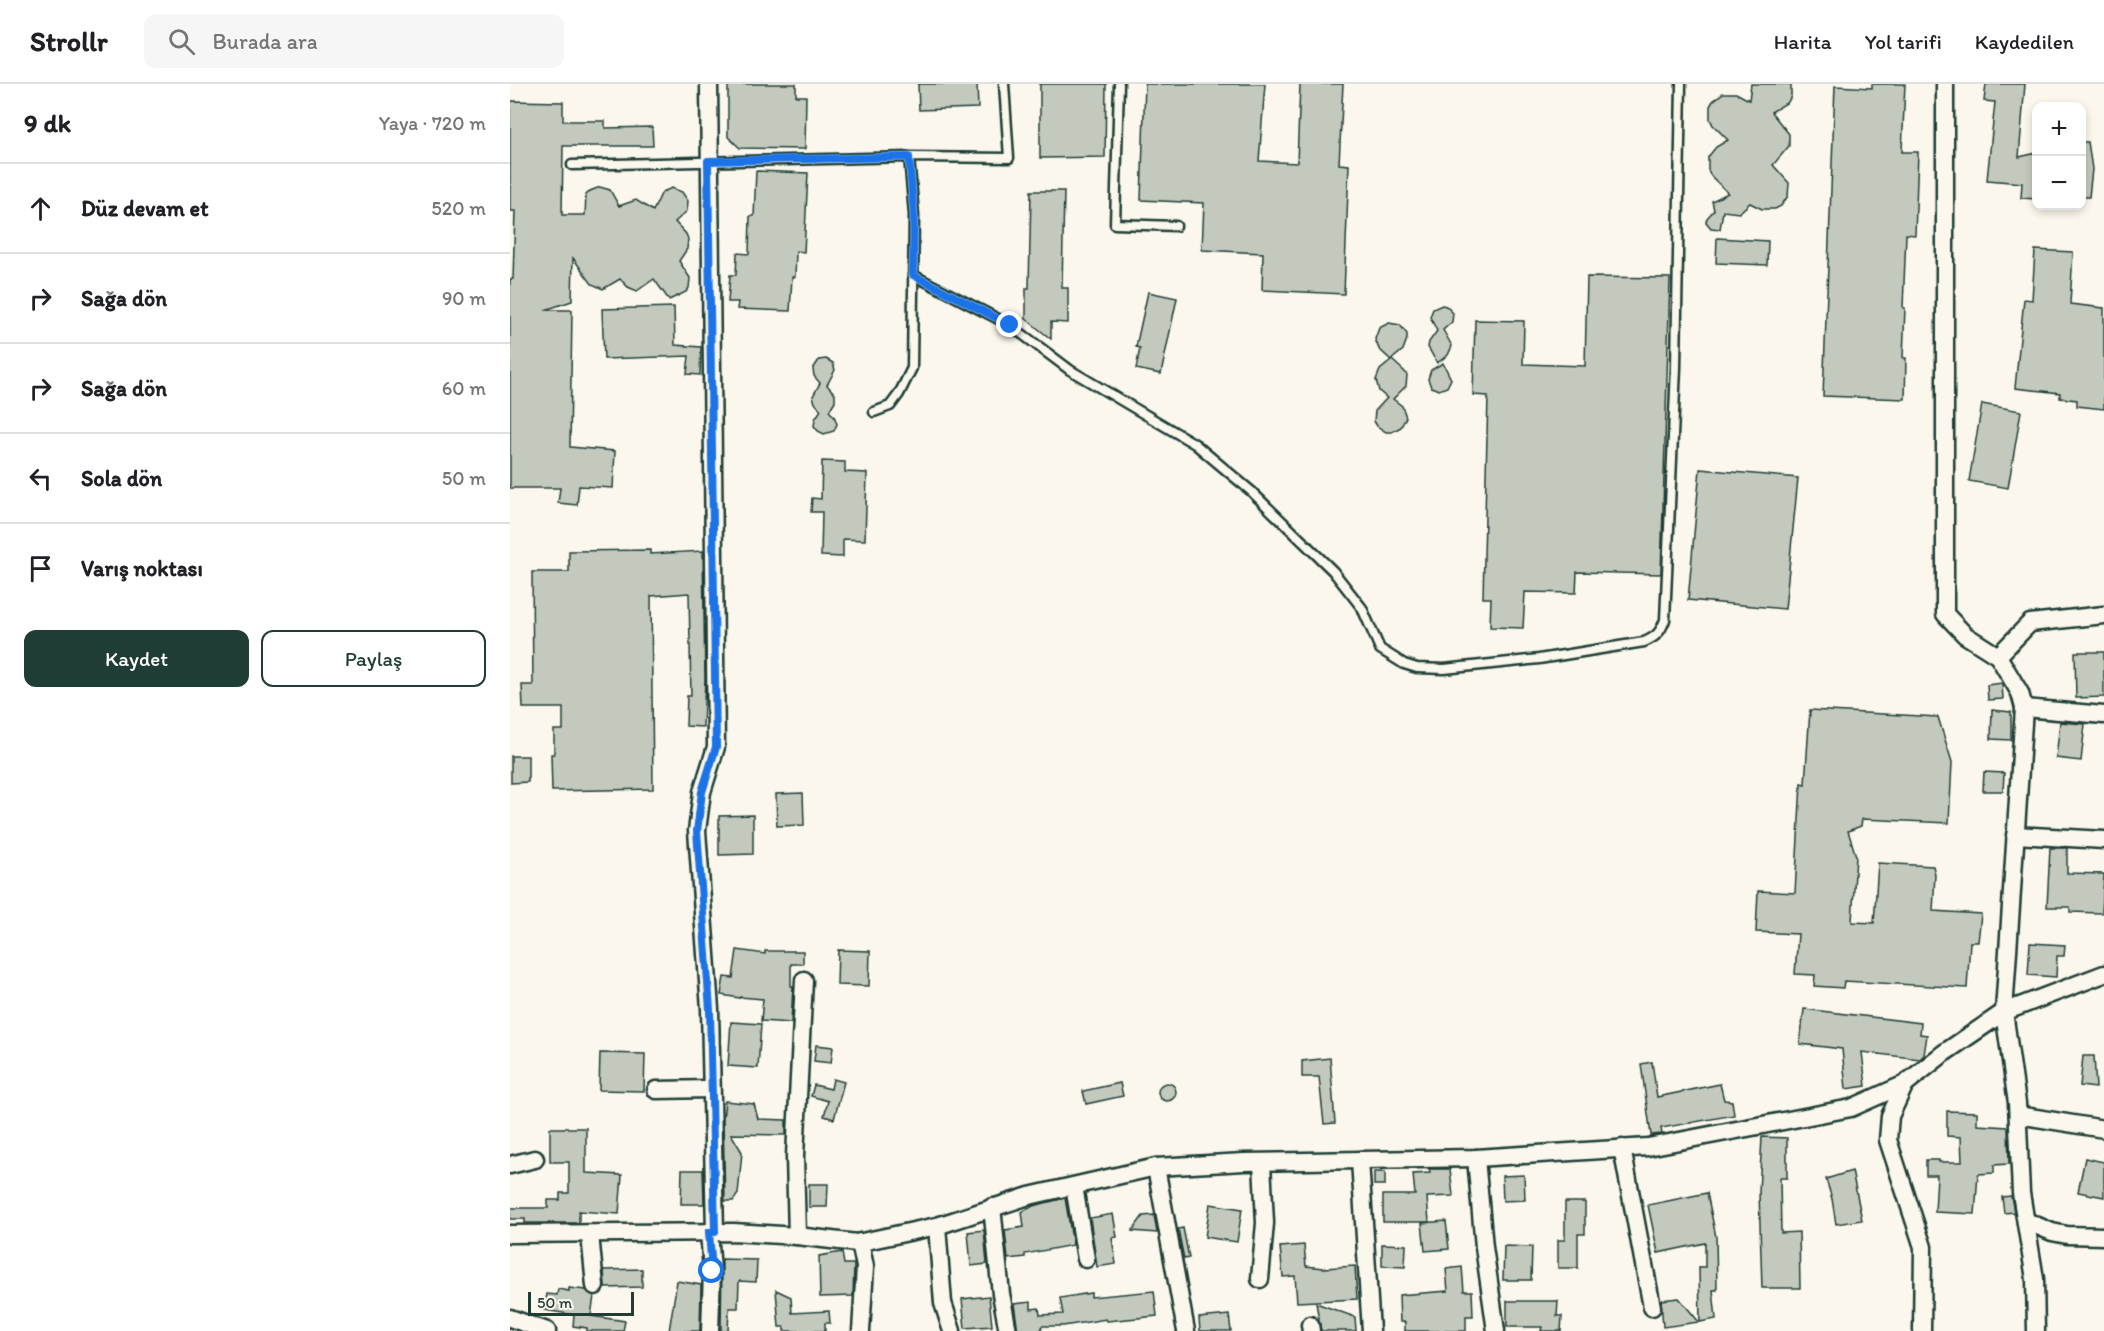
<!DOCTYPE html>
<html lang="tr">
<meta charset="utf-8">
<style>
:root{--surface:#fff;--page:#f6f6f6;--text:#202124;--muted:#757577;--line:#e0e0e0;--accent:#1f3d34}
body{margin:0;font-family:Itim,sans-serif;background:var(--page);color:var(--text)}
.controls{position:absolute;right:18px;top:18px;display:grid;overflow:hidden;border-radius:12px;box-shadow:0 3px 9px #0003}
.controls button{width:54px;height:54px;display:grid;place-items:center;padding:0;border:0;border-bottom:2px solid var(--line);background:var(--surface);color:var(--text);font:30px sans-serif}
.scale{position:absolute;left:18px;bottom:15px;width:106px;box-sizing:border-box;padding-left:6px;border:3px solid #1f3d34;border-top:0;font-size:16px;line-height:21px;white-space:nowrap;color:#1f3d34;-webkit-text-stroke:4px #fbf7ec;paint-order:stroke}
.stop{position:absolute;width:18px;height:18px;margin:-14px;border:4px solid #1a73e8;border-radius:50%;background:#fff}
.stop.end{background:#1a73e8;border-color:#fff;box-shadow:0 2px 6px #0008}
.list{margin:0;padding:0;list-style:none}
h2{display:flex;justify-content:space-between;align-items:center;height:78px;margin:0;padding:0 24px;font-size:26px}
h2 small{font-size:20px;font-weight:400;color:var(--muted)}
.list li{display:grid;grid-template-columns:39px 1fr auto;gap:18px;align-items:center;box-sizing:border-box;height:90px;padding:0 24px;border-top:2px solid var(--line)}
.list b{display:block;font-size:22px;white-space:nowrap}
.list em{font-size:20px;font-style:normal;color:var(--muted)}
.actions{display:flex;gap:12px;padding:18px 24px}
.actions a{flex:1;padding:14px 0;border:2px solid var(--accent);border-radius:12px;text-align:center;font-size:21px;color:var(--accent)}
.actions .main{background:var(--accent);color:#fff}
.icon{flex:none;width:33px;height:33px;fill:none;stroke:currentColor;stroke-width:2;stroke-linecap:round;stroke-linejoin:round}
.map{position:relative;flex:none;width:1594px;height:1247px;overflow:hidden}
header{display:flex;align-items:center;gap:36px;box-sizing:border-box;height:84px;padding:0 30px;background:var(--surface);border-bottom:2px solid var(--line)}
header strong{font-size:28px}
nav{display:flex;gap:33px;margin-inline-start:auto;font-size:21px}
.search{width:420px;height:54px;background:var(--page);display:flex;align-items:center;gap:15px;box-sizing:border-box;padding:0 21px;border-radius:12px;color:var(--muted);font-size:22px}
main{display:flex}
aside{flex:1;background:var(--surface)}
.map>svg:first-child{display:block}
.building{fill:#c4c9be;stroke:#1f3d34;stroke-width:1.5}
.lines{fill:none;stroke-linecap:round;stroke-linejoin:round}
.service-casing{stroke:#1f3d34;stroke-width:13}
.minor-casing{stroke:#1f3d34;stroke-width:21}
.service{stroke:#fbf7ec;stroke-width:8}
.minor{stroke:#fbf7ec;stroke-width:16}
.route{stroke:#1a73e8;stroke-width:8}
</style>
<header>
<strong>Strollr</strong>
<div class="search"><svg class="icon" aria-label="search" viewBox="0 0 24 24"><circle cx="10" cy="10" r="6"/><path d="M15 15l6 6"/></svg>Burada ara</div>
<nav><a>Harita</a><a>Yol tarifi</a><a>Kaydedilen</a></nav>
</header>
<main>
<aside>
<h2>9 dk<small>Yaya · 720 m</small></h2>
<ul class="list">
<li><svg class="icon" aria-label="ahead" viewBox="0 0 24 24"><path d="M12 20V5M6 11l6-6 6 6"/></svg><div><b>Düz devam et</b></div><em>520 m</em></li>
<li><svg class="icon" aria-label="right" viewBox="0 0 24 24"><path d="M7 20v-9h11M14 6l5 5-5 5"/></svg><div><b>Sağa dön</b></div><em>90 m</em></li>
<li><svg class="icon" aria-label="right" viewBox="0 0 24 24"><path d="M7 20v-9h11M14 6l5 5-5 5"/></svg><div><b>Sağa dön</b></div><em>60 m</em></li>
<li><svg class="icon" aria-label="left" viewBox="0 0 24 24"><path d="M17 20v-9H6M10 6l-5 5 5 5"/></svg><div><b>Sola dön</b></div><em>50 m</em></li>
<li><svg class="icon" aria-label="arrive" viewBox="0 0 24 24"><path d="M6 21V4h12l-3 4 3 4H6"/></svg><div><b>Varış noktası</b></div></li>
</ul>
<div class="actions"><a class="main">Kaydet</a><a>Paylaş</a></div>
</aside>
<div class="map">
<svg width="1594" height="1247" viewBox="0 0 1594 1247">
<rect width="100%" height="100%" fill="#fbf7ec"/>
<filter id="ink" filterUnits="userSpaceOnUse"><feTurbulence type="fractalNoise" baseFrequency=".0167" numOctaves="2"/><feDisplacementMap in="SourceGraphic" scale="12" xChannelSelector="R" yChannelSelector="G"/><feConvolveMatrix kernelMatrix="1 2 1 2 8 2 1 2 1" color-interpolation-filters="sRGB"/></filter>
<g filter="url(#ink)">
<g class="building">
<path d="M218,0h68v12h10l-1,53 -65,-1 -12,-11z"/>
<path d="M408,0h59l1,24 -59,2z"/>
<path d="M530,0h66l-1,73 -65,1z"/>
<path d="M635,0h120l-6,77 38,2 3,-79h43l-4,80 10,1 -5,129 -82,-4 1,-37 -61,-3 2,-47 -63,-3z"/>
<path d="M1241,0h40v12l-3,6 -17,10 18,22v12l-16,19 16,18 -1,13 -7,10 -6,3h-13l-12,-6 -11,10 -16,-2 -3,18 -9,-1 -5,-6 1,-4 7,-8 -2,-9 16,-8 -17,-17 -3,-6v-13l8,-10 12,-7 -15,-15 -3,-6v-13l3,-5 10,-8h13l13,7z"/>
<path d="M1362,0h33l-3,68h16l-3,83 -9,-1 -3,74h2l-2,50h3l-1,41 -82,-3 12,-310 37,2z"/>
<path d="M1476,0h39l-6,73 18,-4v46l-16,-1 1,-15 -35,-3 8,-78 -11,-1z"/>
<path d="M0,17l53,1v19h42v7l47,-1 1,19h-90l-1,69h23l1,-20 4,-4 10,-4 10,3 9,16 17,-6 17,11 9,-19 10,-4 10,4 6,9 -1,10 -12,11 11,12 2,5 -1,10 -8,12 11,17 -1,10 -3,4 -17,8 -15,-21 -17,12 -9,-4 -8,-8 -17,10 -11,-5 -19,-26 -1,43 -27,9h27l-2,137 45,4 -2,37 -34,-2 -2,19 -19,-2 2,-15h-50v-209h3l2,-68h-5z"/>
<path d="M1572,58h6l4,27 -3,28h-7z"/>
<path d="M246,87l52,2 -4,79 -8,-1 -1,26h-3l-2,34 -53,-2 1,-7h-10l2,-27h6l1,-22 12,1 1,-38h4z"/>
<path d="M521,107h33l-2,97h6v35l-17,-1v17l-25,-20v-31h3z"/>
<path d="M1207,154l51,3 -1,24 -51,-2z"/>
<path d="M1525,166l38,2 -3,52 34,4v101l-27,-3v-6l-17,-2v-5l-45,-5 9,-89 8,1z"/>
<path d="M1077,193l83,1 -9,296 -84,-2 -1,21 -51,-1 -2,36 -33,-1 1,-29h-8l5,-202 -15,-1 2,-75 49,1 -1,43 62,2z"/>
<path d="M638,208l29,6 -16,76 -25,-5 4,-21 -4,-1z"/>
<path d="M932,221l4,1 7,7 -1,9 -9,8 9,16 -4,9 -11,8 -9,-16 1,-5 8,-11 -7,-14 3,-8z"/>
<path d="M164,223l1,38 26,2 -1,28 -13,-1 2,-18 -85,3 -2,-50z"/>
<path d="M879,239l11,2 7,9v5l-4,11 -12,10 -12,-11 -4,-10 4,-11z"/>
<path d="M316,275l7,4 2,7 -8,15 8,9v7l-6,10 5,5 3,8 -3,7 -10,3 -6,-3 -4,-5 1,-7 6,-9 -6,-7 -2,-7 7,-13 -6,-7 -1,-7 6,-9z"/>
<path d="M882,276l12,11 3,4 -1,11 -13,13 9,7 4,11 -5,10 -9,5h-6l-9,-6 -3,-5 1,-10 12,-13 -8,-7 -3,-11 4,-10z"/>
<path d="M933,279l8,16 -4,8 -8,3 -8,-3 -3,-8 3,-9z"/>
<path d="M1472,320l39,7 -13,77 -39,-7z"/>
<path d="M312,377l23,1v10l22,1 -2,67 -22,-1v18l-22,-1 1,-44h-11l1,-14 9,1z"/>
<path d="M1190,385l98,9 -13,131 -97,-9z"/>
<path d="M140,466v4l53,-3 2,128 -2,48 -17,-1 1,-30h4l-2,-103 -38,3 2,193 -101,2 -1,-37h3v-24h9v-22h-40l-1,-23h11l-1,-113h37v-21z"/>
<path d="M1565,568h29v45l-28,1z"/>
<path d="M1492,599l1,16 -15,1 -1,-15z"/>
<path d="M1300,626l128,7 14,45 -3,61 -87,-4 -1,7 -13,5 8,25 -4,66 22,1 4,-60 55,3 2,8 -2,37 48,3 -3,28h-8l-3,46 -123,-7 -1,7 -29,-2 1,-11 -20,-1 3,-40 -42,-2 2,-41 37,2 6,-110 4,1z"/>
<path d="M1482,626l19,2v28l-20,-1z"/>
<path d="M1550,638l25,2 -4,37 -25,-3z"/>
<path d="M1,672h17v26l-17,1z"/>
<path d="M1474,688l20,1 -1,18h-20z"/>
<path d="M293,709l1,32 -27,1 -1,-32z"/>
<path d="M243,731v39l-34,1v-39z"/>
<path d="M1540,764h17v25l37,1 -2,39 -32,-1v-5h-23z"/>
<path d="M1520,859l35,2 -1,11h-7l-1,21 -28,-2z"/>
<path d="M227,866l28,4v-3h38v13h-12v22h2l-2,37 -30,-2 2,-22 -23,-2v1l-19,-3 3,-18 9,1z"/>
<path d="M328,866l32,1 -1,35 -32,-1z"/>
<path d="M1294,925l117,14 -1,11 7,1 -3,20 -4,4 -58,-7 4,34 -20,3 -4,-40 -42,-5z"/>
<path d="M221,938l30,2 -3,44 -30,-2z"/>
<path d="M306,961l17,2 -2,16 -17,-2z"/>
<path d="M90,969l45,1 -1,37 -45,-1z"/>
<path d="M1573,972h11l2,32 -16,-2z"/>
<path d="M820,974l5,65 -11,1 -5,-47h-17v-16z"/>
<path d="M1142,978l5,35 63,-13 4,16 8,1 2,14 -73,13 1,6 -11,1 -10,-71z"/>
<path d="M323,995l11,3 -10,37 -10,-3 4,-15 -17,-5 3,-11 17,4z"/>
<circle cx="657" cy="1008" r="9"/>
<path d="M610,999l3,13 -37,8 -3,-13z"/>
<path d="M215,1017l29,3 4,15 28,1v15l-55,-1 11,18 -4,42 -5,7h-8l-2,-81z"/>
<path d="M1437,1027l30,1v13l31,2 1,37 -15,1v8l-16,1 -3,40 -40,-2 2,-37h-11v-15h13v2h23l-1,-25 -14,-1z"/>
<path d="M40,1044h36v45l36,2 -3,39 -40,-3v12h-54v-4h-15v-11h38v-8h12v-7h9v-31h-19z"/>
<path d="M1252,1053l25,1v40h-7l1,55 18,-1 1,56h-38l-3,-96z"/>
<path d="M1575,1074l19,4v35l-26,-5z"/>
<path d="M919,1085h21l3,27 -26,1 2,25h-46v-27h32l-2,-21 17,-1z"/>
<path d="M172,1086h21l1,34h-23z"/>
<path d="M1342,1087l10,49 -26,4 -4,-25 -6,-20z"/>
<rect x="864" y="1088" width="11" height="13"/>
<path d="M1014,1091l1,25 -22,1 -1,-25z"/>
<path d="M299,1100h19l-1,23h-18z"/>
<path d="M1197,1109l9,44 1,53h-4l3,29 -16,3 -1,-55h6v-24l-47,10 -10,-48z"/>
<path d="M1501,1112l3,16 -10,1 -2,-16z"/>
<path d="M555,1114l8,47 -48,9v3l-17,2 -3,-29 19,-3 -2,-15 11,-6z"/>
<path d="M1055,1118h20v32h-7v34h-20v-28h7z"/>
<path d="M700,1120l32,5 -5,33 -32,-5z"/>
<path d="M603,1130l4,23 -5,1 4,26 -19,3 -7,-49z"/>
<path d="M644,1131l3,18 -25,-2 11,-15z"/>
<path d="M936,1137l3,28 -24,2 -3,-28z"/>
<path d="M673,1144l6,30 -5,1 -6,-30z"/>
<path d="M474,1146l3,34 -16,2 -3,-34z"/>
<path d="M872,1160l24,1 -1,22 -23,-1z"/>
<path d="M794,1161l2,21 18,2 31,-2 2,33 -60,3 -2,-26 -12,1 -3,-30z"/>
<path d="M994,1162l28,1 -1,33h-28z"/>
<path d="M332,1168l2,12h10l-1,32 -33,1 -1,-41z"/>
<path d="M212,1175l35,1 -1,22 -17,-1 -1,27h-9l-1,23h-7z"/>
<path d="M952,1183l2,24h8l1,25h-7v15h-61v-9h-5l-1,-27 49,-4 -2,-22z"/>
<path d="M132,1185v18l-37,1 -1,-18z"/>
<path d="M167,1197l24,4 -1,46h-31z"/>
<path d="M59,1204l17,2 8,6 -3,20 34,5 -2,10h-36v-3l-14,-2 1,-11 -30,-5 3,-16 10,1 1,-6 11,2z"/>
<path d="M266,1206l15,7 1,16 37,-2 1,12h-5v8h-41v-4h-5z"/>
<path d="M644,1207l3,25 -50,5 -1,-2 -43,7h-21l-1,5h-23l-4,-27 17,-2v7l8,-1 1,7 23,-1 -3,-16 31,-5v4z"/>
<path d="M479,1212l3,30 -27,2 -3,-29z"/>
<path d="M1169,1214l20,24 -36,5 -2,-27z"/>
<path d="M997,1217h51l-1,15h5l-1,15h-20l1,-4h-35z"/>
<path d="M806,1219l39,14 1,14h-35z"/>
<path d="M719,1231l2,16h-31l-1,-13z"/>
</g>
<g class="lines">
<g class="service-casing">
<g id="service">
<path d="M609,0l-4,140 61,2"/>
<path d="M62,81l337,-8 100,1 -5,-74"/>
<path d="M403,191l97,50 60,45 125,74 56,47 82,80 29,37 18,41 24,15 13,4 27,1 95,-10 105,-17c12,-5 16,-9 21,-22l11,-253 5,-283"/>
<path d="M364,328l16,-6 9,-12 13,-26 2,-153 -5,-58"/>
</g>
</g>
<g class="minor-casing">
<g id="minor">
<path d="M199,0l7,663 -14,45 -5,39 13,178 5,223"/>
<path d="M1435,0v530l20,21 33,21 22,37 4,15 -20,304 13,91 4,90 14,86 1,52"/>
<path d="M1488,572l32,-33 74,-8"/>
<path d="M1514,624l80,7"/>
<path d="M1505,751l89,5"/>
<path d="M1395,1000l-15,32 -2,24 35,107 -1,84"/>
<path d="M146,1006l55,-1"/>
<path d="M1508,1031l86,14"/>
<path d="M1112,1064l30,159"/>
<path d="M966,1074l8,89 12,84"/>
<path d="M850,1076l11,171"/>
<path d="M0,1081l25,-6"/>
<path d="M646,1083l30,164"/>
<path d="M564,1102l12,73"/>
<path d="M482,1123l9,87 7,37"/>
<path d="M1516,1137l26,11 15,3 37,1"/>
<path d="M427,1142l6,77 9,28"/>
<path d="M199,1148l3,39 -2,60"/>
<path d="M0,1150l223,-2 64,4 60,7 80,-17 92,-30 127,-29 88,-5 232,-4 172,-11 203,-39 54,-24 39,-31 60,-41 100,-38"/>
<path d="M80,1150l5,52"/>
<path d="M287,1152l-2,-80 9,-176"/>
<path d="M350,1158l5,25 -4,64"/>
<path d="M750,1195l5,-56 -3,-60"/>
<path d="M0,1234l37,13"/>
<path d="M800,1241l1,6"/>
</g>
</g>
<use href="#service" class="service"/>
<use href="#minor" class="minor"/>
</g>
</g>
<g class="lines" filter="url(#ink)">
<path class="route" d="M202,1187l-3,-39h6l-5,-222 -13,-179 5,-39 14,-45 -8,-586 201,-4 5,58 -1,60 97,50"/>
</g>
</svg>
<div class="controls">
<button>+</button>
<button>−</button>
</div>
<div class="scale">50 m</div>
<div class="stop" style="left:202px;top:1187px"></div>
<div class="stop end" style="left:500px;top:241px"></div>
</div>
</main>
